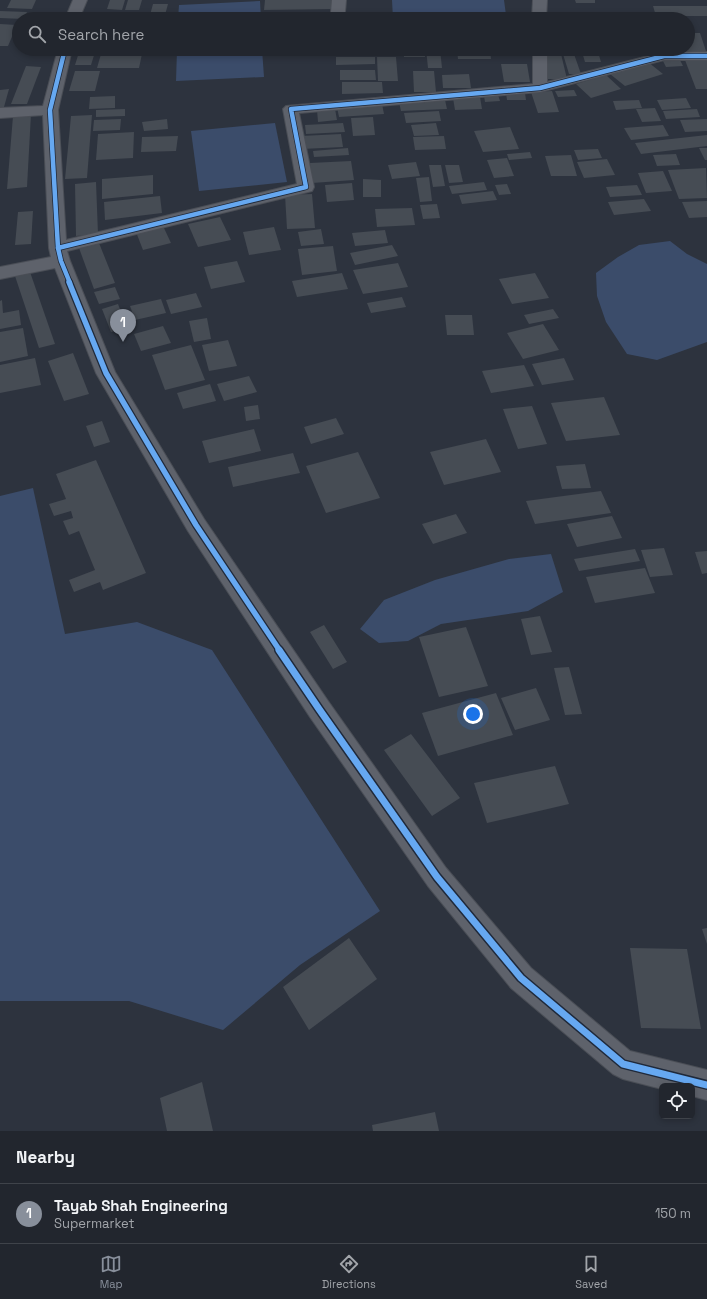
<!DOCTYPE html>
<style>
:root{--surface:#22262e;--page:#2e323a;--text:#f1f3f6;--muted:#a2a5aa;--line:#3f434a;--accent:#888f9b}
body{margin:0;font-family:"Space Grotesk",sans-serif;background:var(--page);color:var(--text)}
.controls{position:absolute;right:12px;bottom:12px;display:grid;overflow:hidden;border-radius:6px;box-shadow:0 2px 6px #0003}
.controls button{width:36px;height:36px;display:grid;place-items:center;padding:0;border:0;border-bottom:1px solid var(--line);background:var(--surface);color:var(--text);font:20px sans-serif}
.you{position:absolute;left:473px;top:714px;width:14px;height:14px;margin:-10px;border:3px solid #fff;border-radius:50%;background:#1a73e8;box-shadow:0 0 0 6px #1a73e833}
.badge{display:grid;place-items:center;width:26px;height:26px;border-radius:50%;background:var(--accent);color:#fff;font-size:13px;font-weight:700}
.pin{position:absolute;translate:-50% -33px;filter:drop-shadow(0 1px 2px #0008)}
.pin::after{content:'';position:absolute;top:21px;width:14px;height:12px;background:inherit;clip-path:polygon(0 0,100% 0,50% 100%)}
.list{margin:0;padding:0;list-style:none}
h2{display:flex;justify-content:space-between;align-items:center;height:52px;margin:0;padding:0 16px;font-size:17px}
h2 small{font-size:13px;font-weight:400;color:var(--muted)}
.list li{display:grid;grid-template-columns:26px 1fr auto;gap:12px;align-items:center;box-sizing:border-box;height:60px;padding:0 16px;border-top:1px solid var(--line)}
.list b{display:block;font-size:15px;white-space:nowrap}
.list p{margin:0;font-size:13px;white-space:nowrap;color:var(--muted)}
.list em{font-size:13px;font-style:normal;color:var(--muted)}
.icon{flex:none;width:22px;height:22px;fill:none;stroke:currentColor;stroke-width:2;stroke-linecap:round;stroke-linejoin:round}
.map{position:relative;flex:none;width:707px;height:1131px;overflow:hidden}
.search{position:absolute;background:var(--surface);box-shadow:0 2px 6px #0003;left:12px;right:12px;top:12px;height:44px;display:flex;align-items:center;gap:10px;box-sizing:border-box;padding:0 14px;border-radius:22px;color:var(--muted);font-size:15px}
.sheet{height:112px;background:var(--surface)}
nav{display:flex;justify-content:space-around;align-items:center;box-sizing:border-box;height:56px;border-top:1px solid var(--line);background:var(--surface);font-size:11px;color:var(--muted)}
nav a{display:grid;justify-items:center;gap:2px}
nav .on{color:var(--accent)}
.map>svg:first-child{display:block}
.water{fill:#3b4c6a}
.building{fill:#464c54}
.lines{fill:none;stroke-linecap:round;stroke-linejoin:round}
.street-casing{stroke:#4a4e56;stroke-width:2}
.street{fill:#5e626b;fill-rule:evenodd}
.cycleway-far2-casing{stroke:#1f293a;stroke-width:6}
.cycleway-far1-casing{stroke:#1f293a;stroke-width:8}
.cycleway-casing{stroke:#1f293a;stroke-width:10}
.cycleway-far2{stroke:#66a8f1;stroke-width:4.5}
.cycleway-far1{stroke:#66a8f1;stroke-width:5.5}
.cycleway{stroke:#66a8f1;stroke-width:7}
</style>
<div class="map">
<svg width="707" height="1131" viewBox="0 0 707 1131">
<rect width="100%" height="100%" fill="#2d333e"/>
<g class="water">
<path d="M392,0h112l2,15h-19v4h-94z"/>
<path d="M260,1l1,18h-83l1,-14z"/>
<path d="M177,49h85l2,28 -88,4z"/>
<path d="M275,123l12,59 -88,9 -8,-60z"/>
<path d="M670,241l17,13 20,10v78l-50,18 -30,-6 -21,-32 -9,-26 -1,-23 22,-16 21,-12z"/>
<path d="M33,488l32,146 72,-12 75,28 168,261 -80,54 -77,65 -94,-29h-129v-505z"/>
<path d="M551,554l12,38 -35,19 -87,13 -33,17 -29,2 -19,-14 24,-29 51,-20 74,-21z"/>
</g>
<g class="building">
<path d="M11,0h25l-4,9 -25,-1z"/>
<path d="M110,0h15l-3,10 -15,-1z"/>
<path d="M128,0h14l-3,10h-14z"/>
<path d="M265,0h69v9l-70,1z"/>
<path d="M575,0h20v3h-19z"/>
<path d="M153,4h15l-3,11h-15z"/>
<path d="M653,6h54v10h-51z"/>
<path d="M0,11l27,1 -3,7 -24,-1z"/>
<path d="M47,13h15l-2,6h-15z"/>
<path d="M541,13h23l1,6h-23z"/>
<path d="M105,15h28l-1,4h-28z"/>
<path d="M568,15l31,1v3h-31z"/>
<path d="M0,24l17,1 -9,21h-8z"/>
<path d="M688,33h12l6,18h-35v-2h17z"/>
<path d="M80,49h16l-5,16h-16z"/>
<rect x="333" y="49" width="45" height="5"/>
<path d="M403,49h21l1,8h-21z"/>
<path d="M426,49h14l2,19h-14z"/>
<path d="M490,49l1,10h-33l-1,-9z"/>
<path d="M599,49h17l1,3 -18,-1z"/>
<path d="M582,52h16l3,10h-16z"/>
<path d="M101,54h41l-3,14h-42z"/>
<path d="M561,54l6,25h-19l-6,-24z"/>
<path d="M563,54h11l7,20h-12z"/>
<path d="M336,57h39v7l-39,1z"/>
<path d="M377,57h19l2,24h-20z"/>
<path d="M680,60l3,6 -17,1 -3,-6z"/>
<path d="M685,60h22v29h-11z"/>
<path d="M648,62l15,12 -38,12 -15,-12z"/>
<path d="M501,64h26l3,18h-26z"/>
<path d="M26,66l15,1 -14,37h-16z"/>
<path d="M340,70h35l1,10h-36z"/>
<path d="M75,71h25l-5,20h-26z"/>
<path d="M413,71h21l2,21h-22z"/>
<path d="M469,74l2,14h-28l-1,-13z"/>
<path d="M606,75l15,14 -30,9 -15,-14z"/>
<path d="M342,82h40l1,11 -41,1z"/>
<path d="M9,89l-5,18h-4v-17z"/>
<path d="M574,90l3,6 -19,1 -3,-6z"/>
<path d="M552,91l7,21 -21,1 -7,-21z"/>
<path d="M506,93h19l1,7h-19z"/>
<path d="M498,95l2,6 -15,1 -1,-6z"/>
<path d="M115,96v12l-26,1 1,-12z"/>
<path d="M480,97l2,12 -27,1 -2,-12z"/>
<path d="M686,98l5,10 -29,2 -5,-10z"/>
<path d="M445,100l2,9 -46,2 -2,-9z"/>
<path d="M639,100l3,8 -26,2 -3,-9z"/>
<path d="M382,104l2,10 -45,3 -2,-10z"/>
<path d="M655,108l6,13 -19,1 -6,-13z"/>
<path d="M125,109v7l-29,1v-7z"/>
<path d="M335,109l2,11 -19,2 -1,-12z"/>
<path d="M697,109l3,8 -34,2 -3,-8z"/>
<path d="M439,111l2,10 -35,2 -2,-10z"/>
<path d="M31,114l-4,73 -20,2 6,-73z"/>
<path d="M92,115l-5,63 -22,1 6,-63z"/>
<path d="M373,117l2,18 -22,1 -2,-18z"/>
<path d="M121,119l-1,11 -27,1 1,-11z"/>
<path d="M167,119l1,10 -24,2 -2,-9z"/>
<path d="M707,119v12l-22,1 -5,-12z"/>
<path d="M343,123l2,9 -39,2 -1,-9z"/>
<path d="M436,123l3,12 -25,1 -3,-11z"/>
<path d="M663,125l6,11 -38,4 -7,-12z"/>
<path d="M510,127l9,22 -36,3 -9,-21z"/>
<path d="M134,132l-1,26 -37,2 2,-26z"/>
<path d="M341,134l2,13 -41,2 -1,-13z"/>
<path d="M707,135v11l-66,8 -6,-11z"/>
<path d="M178,136l-2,15 -35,1 1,-15z"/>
<path d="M444,136l2,13 -31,1 -2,-13z"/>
<path d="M348,148l1,7 -35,2 -1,-6z"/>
<path d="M699,148h8v12h-2z"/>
<path d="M598,149l4,9 -24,2 -4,-10z"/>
<path d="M530,152l2,6 -23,2 -2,-6z"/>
<path d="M676,154l4,11 -23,1 -4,-11z"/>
<path d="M571,155l6,21h-26l-6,-20z"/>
<path d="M507,158l7,18 -20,2 -7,-18z"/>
<path d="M607,159l8,16 -31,3 -7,-16z"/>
<path d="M351,161l3,19 -42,3 -2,-20z"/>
<path d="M416,162l4,14 -28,3 -4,-14z"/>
<path d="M429,165h12l4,21 -12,1z"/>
<path d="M445,165h14l4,17 -14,1z"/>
<path d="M706,168l1,30 -28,1 -11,-29z"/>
<path d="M663,171l9,20 -26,2 -8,-20z"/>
<path d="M153,175v19l-51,5v-20z"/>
<path d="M429,177l3,24 -12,1 -4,-24z"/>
<path d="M363,179l18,1v17h-18z"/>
<path d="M96,182l2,52 -22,2 -1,-52z"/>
<path d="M484,182l3,8 -35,4 -3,-8z"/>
<path d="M352,183l2,17 -27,2 -2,-17z"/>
<path d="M507,184l4,10 -12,1 -4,-10z"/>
<path d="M637,185l5,10 -32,2 -4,-10z"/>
<path d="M493,191l4,9 -35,4 -3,-9z"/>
<path d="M312,194l3,34 -28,1 -2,-34z"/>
<path d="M160,196l2,17 -57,7 -1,-18z"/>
<path d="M644,199l7,12 -37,4 -6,-13z"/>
<path d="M707,201v16l-18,1 -7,-16z"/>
<path d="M437,204l3,14 -17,1 -3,-14z"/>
<path d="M412,208l3,17 -38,2 -2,-18z"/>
<path d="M33,211l-2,33 -16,1 3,-33z"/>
<path d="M220,217l11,23 -33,7 -10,-23z"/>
<path d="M163,226l8,17 -28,7 -7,-18z"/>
<path d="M274,227l7,23 -32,5 -6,-23z"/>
<path d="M321,229l3,15 -23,2 -3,-14z"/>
<path d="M385,230l3,13 -33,3 -3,-13z"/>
<path d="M99,243l16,40 -21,6 -15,-41z"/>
<path d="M392,245l6,11 -43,9 -5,-12z"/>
<path d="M333,246l4,25 -35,4 -4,-26z"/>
<path d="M237,261l8,21 -34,7 -7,-22z"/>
<path d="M398,263l10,24 -45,7 -10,-24z"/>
<path d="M30,272l25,72 -16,4 -24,-72z"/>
<path d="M342,273l6,16 -51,8 -5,-16z"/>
<path d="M535,273l14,25 -37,6 -13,-25z"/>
<path d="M115,287l5,12 -21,5 -5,-12z"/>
<path d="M196,293l6,14 -31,7 -5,-14z"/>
<path d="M402,297l4,10 -35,6 -4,-10z"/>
<path d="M161,299l5,14 -31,7 -5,-14z"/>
<path d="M2,300l1,13 16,-3 2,15 -21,4v-28z"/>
<path d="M118,304l9,24 -16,4 -9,-23z"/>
<path d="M553,309l6,9 -30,6 -5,-9z"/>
<path d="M445,315h27l2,20h-27z"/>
<path d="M207,318l4,21 -17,3 -5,-21z"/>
<path d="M543,324l16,26 -36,9 -16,-26z"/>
<path d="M163,326l8,17 -30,8 -7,-17z"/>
<path d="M23,328l5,28 -28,6v-30z"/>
<path d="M228,340l9,26 -28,5 -7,-26z"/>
<path d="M191,345l14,35 -40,10 -13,-35z"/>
<path d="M73,353l16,41 -25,7 -16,-40z"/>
<path d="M35,358l6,27 -41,8v-28z"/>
<path d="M564,358l10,22 -32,5 -10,-21z"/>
<path d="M524,365l10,21 -43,7 -9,-22z"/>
<path d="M249,376l8,16 -33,9 -7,-17z"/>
<path d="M210,384l6,17 -33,8 -6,-16z"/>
<path d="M604,397l16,38 -54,6 -15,-38z"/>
<path d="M258,405l2,14 -14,2 -2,-14z"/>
<path d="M532,406l15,38 -29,5 -15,-40z"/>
<path d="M336,418l8,16 -33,10 -7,-17z"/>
<path d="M102,421l8,21 -16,5 -8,-21z"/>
<path d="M254,429l7,22 -52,12 -7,-22z"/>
<path d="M486,439l15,33 -57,13 -14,-33z"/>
<path d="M358,452l22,46 -54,15 -20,-47z"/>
<path d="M293,453l7,20 -67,14 -5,-20z"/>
<path d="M96,460l50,113 -43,17 -3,-8 -26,10 -5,-12 26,-10 -16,-39 -10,4 -6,-14 10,-3 -2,-7 -17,5 -5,-12 17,-5 -10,-25z"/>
<path d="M585,464l6,24 -29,1 -6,-23z"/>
<path d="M601,491l10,22 -76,11 -9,-23z"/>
<path d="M456,514l11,19 -34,11 -11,-20z"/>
<path d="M612,516l10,22 -45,9 -10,-23z"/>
<path d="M664,548l9,27 -23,2 -9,-27z"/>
<path d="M635,549l5,12 -61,10 -5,-12z"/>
<path d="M707,551v22l-5,1 -7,-22z"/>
<path d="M645,568l10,25 -60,10 -9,-26z"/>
<path d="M540,616l12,36 -21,3 -10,-36z"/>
<path d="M324,625l23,37 -14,7 -23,-37z"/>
<path d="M466,627l22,59 -49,11 -20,-60z"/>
<path d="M569,667l13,47 -17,1 -11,-47z"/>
<path d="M536,688l14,32 -35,10 -14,-32z"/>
<path d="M496,693l17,42 -75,21 -16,-43z"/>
<path d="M411,734l49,64 -28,18 -48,-66z"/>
<path d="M555,766l14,38 -82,19 -13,-40z"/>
<path d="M707,928v16l-5,-15z"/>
<path d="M349,938l28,41 -68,51 -26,-43z"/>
<path d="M630,948l57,1 14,80 -60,-1z"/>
<path d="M202,1082l11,49h-46l-7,-33z"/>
<path d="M435,1112l4,19h-66l-1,-6z"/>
</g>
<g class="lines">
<g class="street-casing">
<g id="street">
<path d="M73,0h14l-8,19h-14z"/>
<path d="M332,0h14l-1,12 -2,3 -5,1 -5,-1 -2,-3z"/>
<path d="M533,0h14l-1,19h-14z"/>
<path d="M58,49h14l-14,61 8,130 231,-56 -14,-75 3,-3 247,-22v-35h14v33l117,-30h43v8h-43l-124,32 -241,21 15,74 -2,4 -245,60 3,10 45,111 89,147 124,182 118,167 85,100 99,83 77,19v30l-15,-4v-10h-30v3l-39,-10 -10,-5 -102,-86 -83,-102 -118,-169 -122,-186 -92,-158 -41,-105 -55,11v-12l51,-10 -2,-9 -6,-133 -43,3v-10l43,-2z"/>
</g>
</g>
<use href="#street" class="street"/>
<g class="cycleway-far2-casing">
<g id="cycleway-far2">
<path d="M65,49l-15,61 8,138 3,13 9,22"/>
<path d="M58,248l248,-61 -15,-78 249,-21 124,-32h43"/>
</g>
</g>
<g class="cycleway-far1-casing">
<path id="cycleway-far1" d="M69,282l37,91 90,152 84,126"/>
</g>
<g class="cycleway-casing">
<path id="cycleway" d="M279,650l40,59 118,168 84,101 102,86 84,21"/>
</g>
<use href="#cycleway-far2" class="cycleway-far2"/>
<use href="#cycleway-far1" class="cycleway-far1"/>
<use href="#cycleway" class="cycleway"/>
</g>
</svg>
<div class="controls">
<button><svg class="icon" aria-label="locate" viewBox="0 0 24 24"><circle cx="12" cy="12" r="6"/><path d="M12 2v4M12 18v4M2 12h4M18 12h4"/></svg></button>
</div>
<div class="you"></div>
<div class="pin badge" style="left:123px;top:342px">1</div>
<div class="search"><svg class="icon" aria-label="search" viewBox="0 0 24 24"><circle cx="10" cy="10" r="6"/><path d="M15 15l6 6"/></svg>Search here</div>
</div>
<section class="sheet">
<h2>Nearby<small></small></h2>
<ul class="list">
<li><span class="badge">1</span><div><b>Tayab Shah Engineering</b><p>Supermarket</p></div><em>150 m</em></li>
</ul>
</section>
<nav>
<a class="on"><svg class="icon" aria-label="map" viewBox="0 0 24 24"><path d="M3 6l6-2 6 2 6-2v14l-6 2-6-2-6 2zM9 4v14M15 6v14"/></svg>Map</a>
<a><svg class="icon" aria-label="directions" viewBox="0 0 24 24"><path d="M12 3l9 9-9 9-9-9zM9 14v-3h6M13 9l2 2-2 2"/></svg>Directions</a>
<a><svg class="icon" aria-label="saved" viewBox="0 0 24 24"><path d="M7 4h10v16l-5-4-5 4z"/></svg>Saved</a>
</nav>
